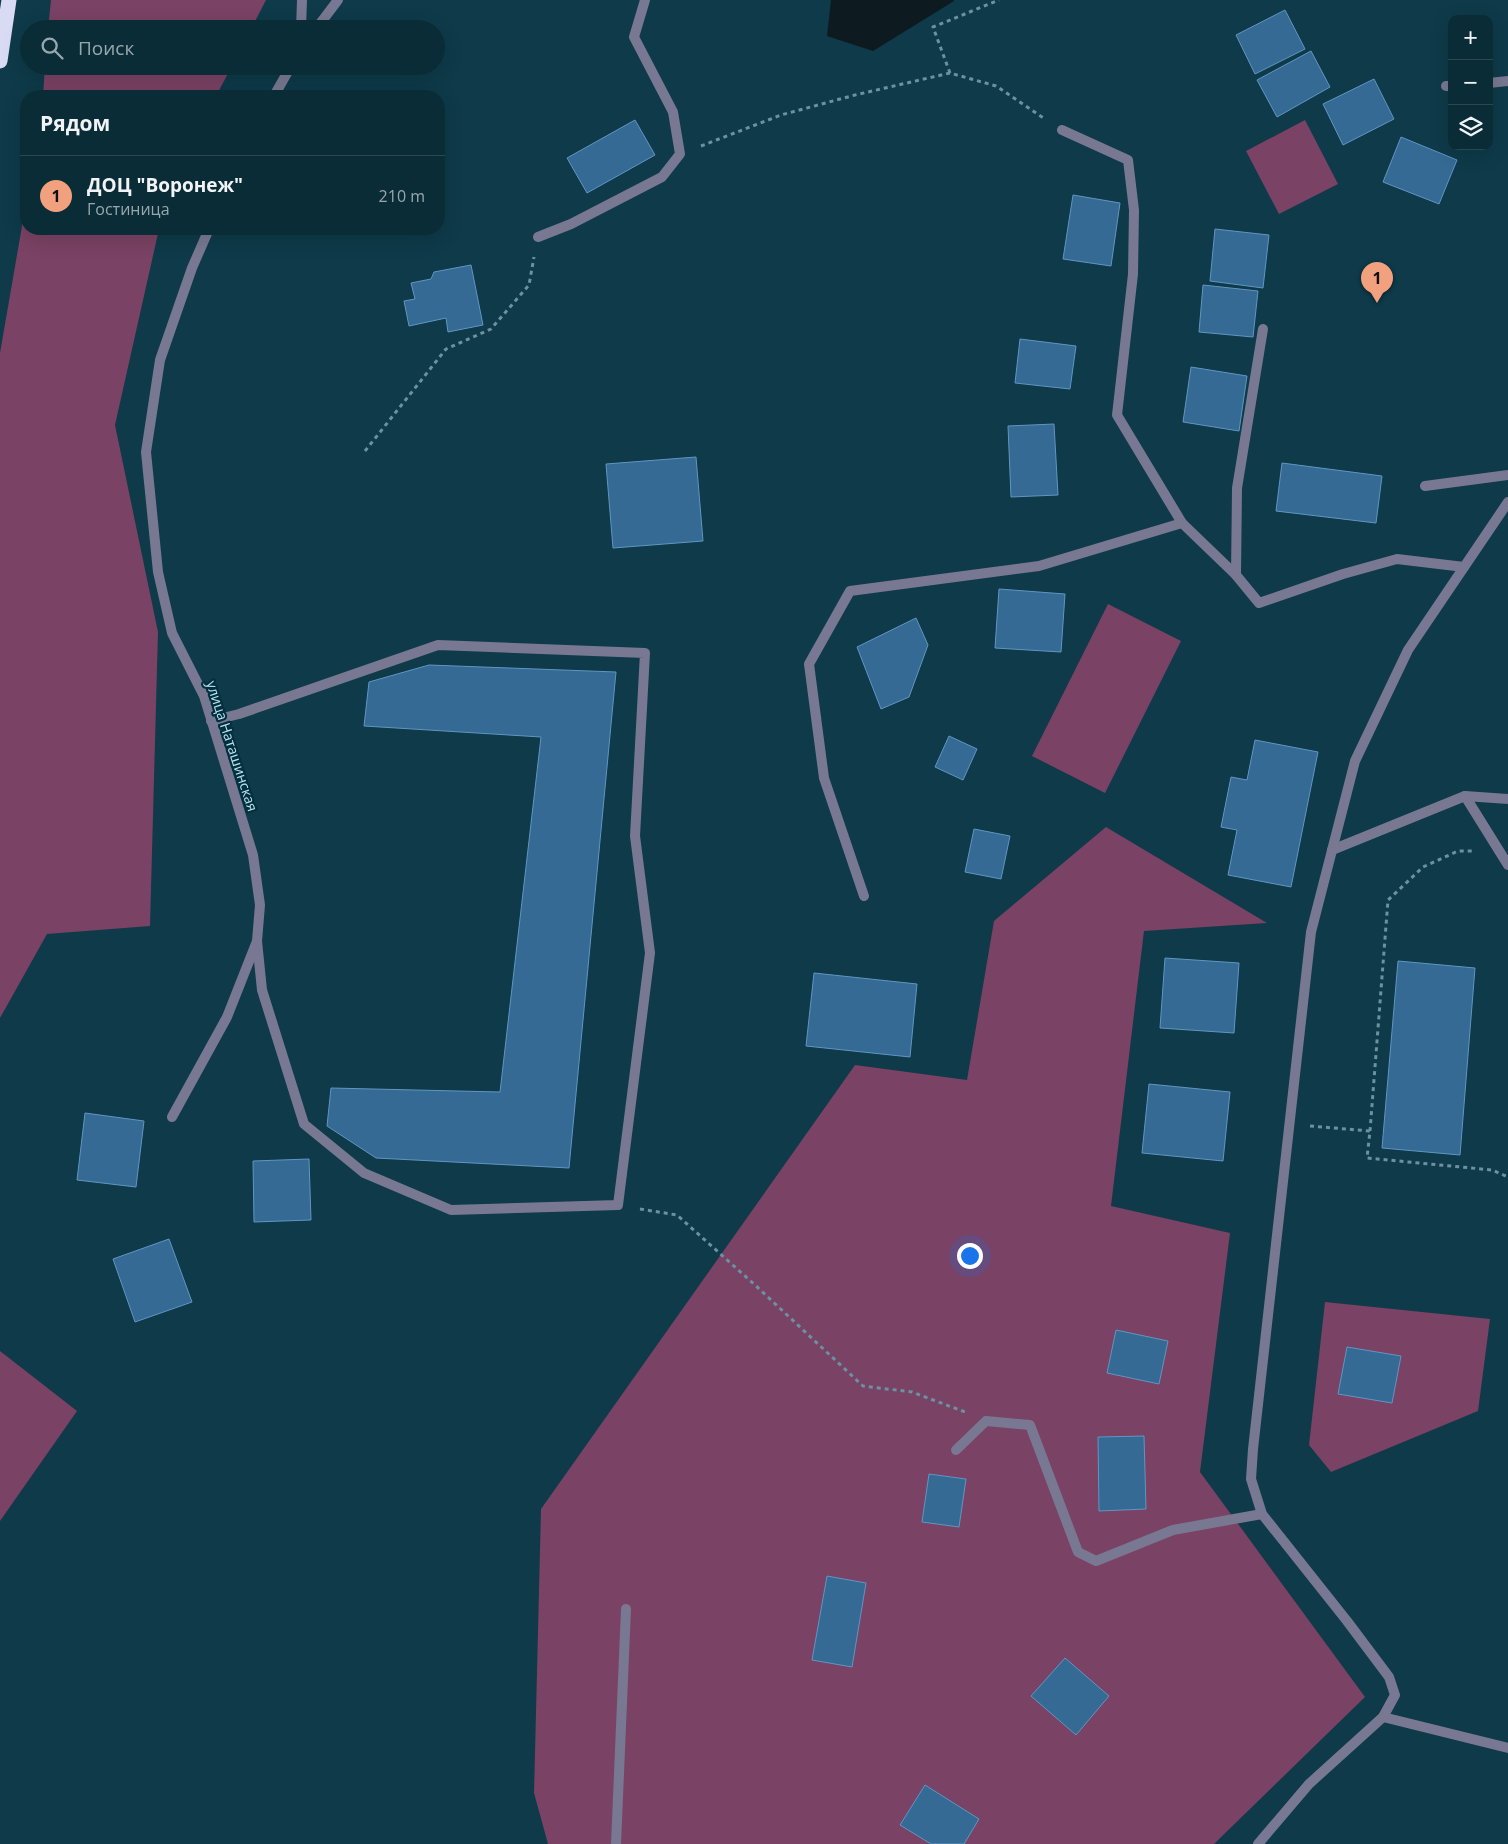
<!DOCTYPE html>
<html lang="ru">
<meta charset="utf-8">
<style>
:root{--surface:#0a2c37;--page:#13343f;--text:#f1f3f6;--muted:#99a7ad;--line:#2a4852;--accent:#f1a17d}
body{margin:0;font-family:"Open Sans",sans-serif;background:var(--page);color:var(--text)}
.controls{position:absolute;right:15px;top:15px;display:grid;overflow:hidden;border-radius:10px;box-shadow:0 5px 20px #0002}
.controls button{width:45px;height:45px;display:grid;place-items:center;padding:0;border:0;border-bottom:1px solid var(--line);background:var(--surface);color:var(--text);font:25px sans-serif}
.you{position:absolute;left:969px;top:1255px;width:18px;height:18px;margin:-12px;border:4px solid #fff;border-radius:50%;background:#1a73e8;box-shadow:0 0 0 8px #1a73e833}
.badge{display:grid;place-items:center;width:32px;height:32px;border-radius:50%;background:var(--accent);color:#111;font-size:16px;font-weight:700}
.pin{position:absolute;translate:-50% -41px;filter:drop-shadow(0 1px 2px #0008)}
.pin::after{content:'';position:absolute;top:26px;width:18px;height:15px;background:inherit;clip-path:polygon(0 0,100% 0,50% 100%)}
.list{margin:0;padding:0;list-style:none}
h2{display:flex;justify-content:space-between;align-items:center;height:65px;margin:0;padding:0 20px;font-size:21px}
h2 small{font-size:16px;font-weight:400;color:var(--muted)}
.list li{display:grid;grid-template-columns:32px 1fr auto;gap:15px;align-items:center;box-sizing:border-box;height:80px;padding:0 20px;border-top:1px solid var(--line)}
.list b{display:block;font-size:19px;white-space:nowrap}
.list p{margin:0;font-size:16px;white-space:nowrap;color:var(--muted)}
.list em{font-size:16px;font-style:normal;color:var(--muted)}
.icon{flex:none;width:28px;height:28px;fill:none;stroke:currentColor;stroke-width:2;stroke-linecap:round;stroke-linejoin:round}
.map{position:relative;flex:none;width:1508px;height:1844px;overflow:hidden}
.search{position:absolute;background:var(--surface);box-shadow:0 5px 20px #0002;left:20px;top:20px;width:425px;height:55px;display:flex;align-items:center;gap:12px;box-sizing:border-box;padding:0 18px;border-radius:28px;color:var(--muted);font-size:19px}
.panel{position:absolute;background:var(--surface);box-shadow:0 5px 20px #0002;left:20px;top:90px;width:425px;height:145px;border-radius:20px}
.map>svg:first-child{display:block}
.green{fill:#7a4264}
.water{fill:#0d1b21}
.building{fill:#356a94;stroke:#6096c3}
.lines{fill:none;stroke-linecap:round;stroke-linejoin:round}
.path{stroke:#6a92a1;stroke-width:3;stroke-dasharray:4 4;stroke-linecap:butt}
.lane{stroke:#787892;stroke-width:10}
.street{stroke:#787892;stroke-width:10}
.highway{stroke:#d9daf4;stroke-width:15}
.labels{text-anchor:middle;stroke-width:4.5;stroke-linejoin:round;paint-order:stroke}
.street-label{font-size:14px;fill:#bbe0ef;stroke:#02303e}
</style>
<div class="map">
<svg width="1508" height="1844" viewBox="0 0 1508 1844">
<rect width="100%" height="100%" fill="#0e3a49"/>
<g class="green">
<path d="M51,0h215l-15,29h-203z"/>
<path d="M45,66h187l-16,30h-173z"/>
<path d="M1305,120l33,64 -59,30 -33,-63z"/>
<path d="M26,203v26h133l-44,196 43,207 -8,294 -103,8 -47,84v-665z"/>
<path d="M1108,604l73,37 -76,152 -73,-37z"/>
<path d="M1106,827l161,96 -123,8 -33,275 119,27 -30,239 165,225 -151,147h-666l-14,-51 7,-284 314,-444 112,15 27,-159z"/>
<path d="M1325,1302l165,17 -12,92 -147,61 -22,-27z"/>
<path d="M0,1351l77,60 -77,110z"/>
</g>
<path class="water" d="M831,0h123v1l-81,50 -46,-15z"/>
<g class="building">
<path d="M1285,10l20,39 -50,25 -19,-39z"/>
<path d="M1311,51l19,36 -53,30 -20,-37z"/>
<path d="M1374,79l20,40 -51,26 -20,-41z"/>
<path d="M635,120l20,35 -68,38 -20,-35z"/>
<path d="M1401,137l56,23 -18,44 -56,-22z"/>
<path d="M1073,195l47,8 -9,63 -48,-7z"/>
<path d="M1215,229l54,6 -6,53 -53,-7z"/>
<path d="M471,265l12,60 -35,7 -2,-14 -37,8 -5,-25 11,-2 -4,-16 20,-4 3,-7z"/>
<path d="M1203,285l55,6 -5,46 -54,-5z"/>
<path d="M1020,339l56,7 -6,43 -55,-6z"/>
<path d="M1191,367l56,9 -8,55 -56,-9z"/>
<path d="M1054,424l4,71 -47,2 -3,-71z"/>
<path d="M696,457l7,84 -90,7 -7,-84z"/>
<path d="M1282,463l100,13 -6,47 -100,-12z"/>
<path d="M999,589l66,5 -4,58 -66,-4z"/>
<path d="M916,618l12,27 -19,52 -28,12 -24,-62z"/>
<path d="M429,665l187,7 -47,496 -193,-10 -49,-32 4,-38 169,4 41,-355 -177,-11 5,-44z"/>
<path d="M949,736l28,13 -14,31 -28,-13z"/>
<path d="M1255,740l63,12 -27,135 -63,-12 9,-45 -16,-3 10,-50 16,3z"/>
<path d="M974,829l36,7 -9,43 -36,-7z"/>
<path d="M1165,958l74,5 -5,70 -74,-5z"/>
<path d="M1398,961l77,7 -15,187 -78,-7z"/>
<path d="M814,973l103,11 -7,73 -104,-11z"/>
<path d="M1149,1084l81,8 -7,69 -81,-8z"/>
<path d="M85,1113l59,8 -8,66 -59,-7z"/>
<path d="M309,1159l2,61 -57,2 -1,-61z"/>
<path d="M169,1239l23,63 -57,20 -22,-63z"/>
<path d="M1116,1330l52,11 -9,43 -52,-11z"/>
<path d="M1347,1347l54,9 -9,47 -54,-9z"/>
<path d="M1144,1436l2,73 -47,2 -1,-74z"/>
<path d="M929,1474l37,5 -7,48 -37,-5z"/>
<path d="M827,1576l39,7 -14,84 -40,-7z"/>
<path d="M1065,1658l44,38 -33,39 -45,-39z"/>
<path d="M925,1785l54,34 -15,25h-33l-31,-19z"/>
</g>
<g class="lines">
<g class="path">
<path d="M950,73l-17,-46 66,-27"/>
<path d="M701,146l80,-31 74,-20 95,-22 46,13 49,33"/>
<path d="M365,451l81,-102 45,-20 38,-44 5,-28"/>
<path d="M1310,1126l60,5 -3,27 125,12 16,7"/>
<path d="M1370,1131l18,-231 35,-33 35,-16h16"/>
<path d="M640,1209l37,6 78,70 108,101 49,6 53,20"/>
</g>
<g class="lane">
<path d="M301,29l1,-29"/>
<path d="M316,29l22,-29"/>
<path d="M1489,83l19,-2"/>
<path d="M1446,86h6"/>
<path d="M274,96l17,-30"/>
<path d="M1062,130l66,30 6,50 -1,64 -16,141 65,108"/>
<path d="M538,237l33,-13 91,-47 18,-23 -7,-42 -39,-75 11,-37"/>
<path d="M1425,486l83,-11"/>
<path d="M1236,575l1,-87 26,-159"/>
<path d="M211,721l28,-7 199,-69 207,8 -10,183 15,117 -32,252 -167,5 -87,-37 -60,-49 -42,-134 -5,-49"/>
<path d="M1465,796l43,69"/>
<path d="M1332,850l133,-54 43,3"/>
<path d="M172,1117l55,-100 30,-76 3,-36 -7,-50 -49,-159 -32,-63 -14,-61 -12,-120 14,-92 32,-92 17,-39"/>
<path d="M956,1450l30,-29 44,4 48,127 18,9 77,-31 89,-16"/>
<path d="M616,1844l10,-235"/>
</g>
<g class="street">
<path d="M864,896l-40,-118 -15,-114 41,-73 189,-25 143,-43 54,52 23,28 84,-29 54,-15 67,8"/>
<path d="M1383,1717l125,31"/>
<path d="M1258,1844l51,-60 74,-67 12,-22 -6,-18 -42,-56 -85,-107 -11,-35 2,-30 58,-517 44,-171 53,-111 100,-148"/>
</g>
<path class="highway" d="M0,61l9,-61"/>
</g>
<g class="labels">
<g class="street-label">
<text transform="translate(232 746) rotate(72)" y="5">улица Наташинская</text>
</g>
</g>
</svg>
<div class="controls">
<button>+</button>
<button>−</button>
<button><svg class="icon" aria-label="layers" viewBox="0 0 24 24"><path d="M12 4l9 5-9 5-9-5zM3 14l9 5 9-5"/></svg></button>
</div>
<div class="you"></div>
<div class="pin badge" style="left:1377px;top:303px">1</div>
<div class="search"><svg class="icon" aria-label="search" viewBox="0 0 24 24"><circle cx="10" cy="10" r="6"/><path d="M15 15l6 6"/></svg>Поиск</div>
<section class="panel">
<h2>Рядом<small></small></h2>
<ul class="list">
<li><span class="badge">1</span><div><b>ДОЦ &quot;Воронеж&quot;</b><p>Гостиница</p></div><em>210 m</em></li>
</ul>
</section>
</div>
